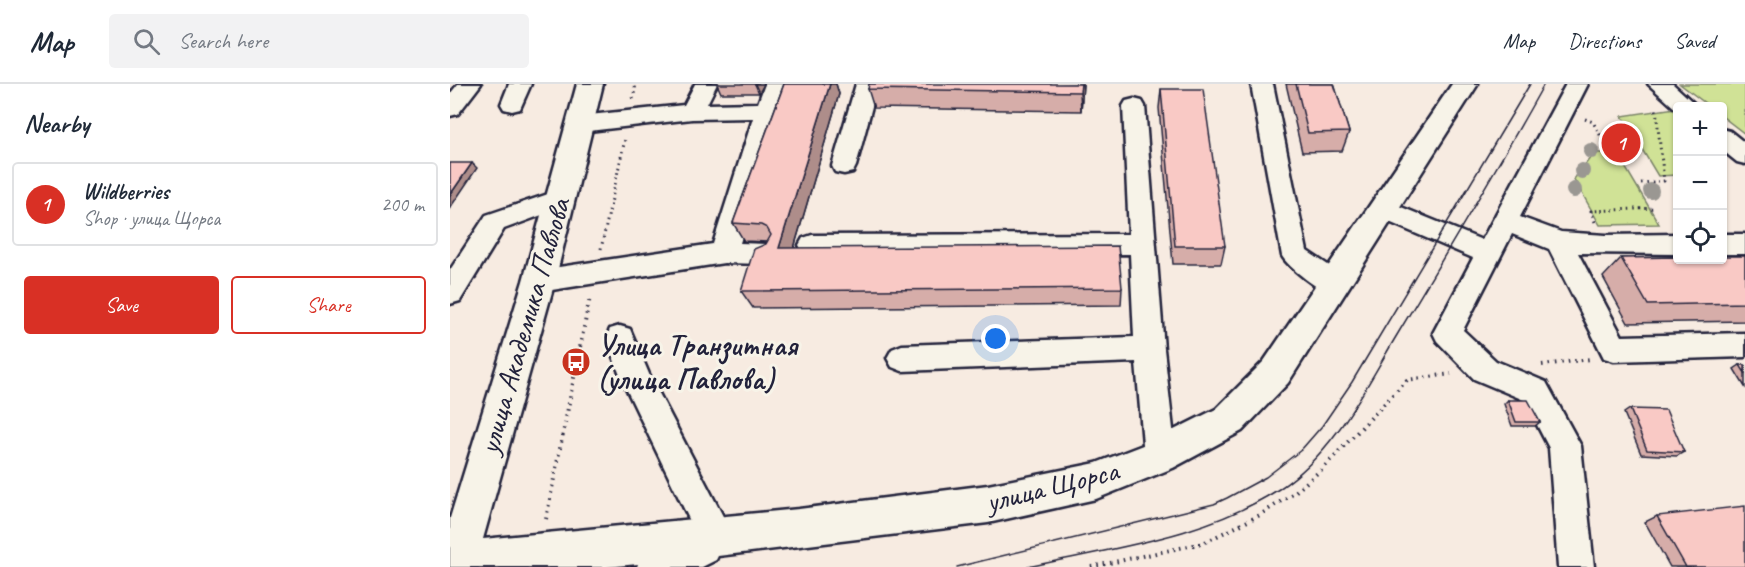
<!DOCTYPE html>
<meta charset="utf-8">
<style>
:root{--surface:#fff;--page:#f2f2f3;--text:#1f2937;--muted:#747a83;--line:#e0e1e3;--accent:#d93025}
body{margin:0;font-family:Caveat,sans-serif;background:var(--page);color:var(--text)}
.controls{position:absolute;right:18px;top:18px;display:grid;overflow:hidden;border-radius:6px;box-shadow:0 2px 4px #0004}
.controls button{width:54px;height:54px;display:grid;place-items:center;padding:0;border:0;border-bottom:2px solid var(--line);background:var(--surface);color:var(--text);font:30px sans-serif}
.you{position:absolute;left:546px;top:255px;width:21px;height:21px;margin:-15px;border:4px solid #fff;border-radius:50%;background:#1a73e8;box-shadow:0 0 0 9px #1a73e833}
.badge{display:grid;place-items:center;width:39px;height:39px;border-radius:50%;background:var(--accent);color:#fff;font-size:20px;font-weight:700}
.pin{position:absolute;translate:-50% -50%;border:3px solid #fff;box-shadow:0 2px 6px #0006}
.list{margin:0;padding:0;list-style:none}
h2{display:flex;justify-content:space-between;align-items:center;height:78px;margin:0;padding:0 24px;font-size:26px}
h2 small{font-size:20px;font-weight:400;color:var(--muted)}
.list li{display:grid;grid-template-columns:39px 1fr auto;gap:18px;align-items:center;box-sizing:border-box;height:84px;margin:0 12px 12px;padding:0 12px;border:2px solid var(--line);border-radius:6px}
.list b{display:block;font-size:22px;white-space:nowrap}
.list p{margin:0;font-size:20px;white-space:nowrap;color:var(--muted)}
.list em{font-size:20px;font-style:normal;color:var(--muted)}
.actions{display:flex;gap:12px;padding:18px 24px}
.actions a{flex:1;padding:14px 0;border:2px solid var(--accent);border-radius:6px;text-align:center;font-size:21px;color:var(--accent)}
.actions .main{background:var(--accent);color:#fff}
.icon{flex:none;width:33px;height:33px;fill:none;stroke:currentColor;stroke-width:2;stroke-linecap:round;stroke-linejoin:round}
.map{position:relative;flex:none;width:1295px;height:483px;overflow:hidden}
header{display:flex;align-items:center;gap:36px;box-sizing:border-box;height:84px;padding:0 30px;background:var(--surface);border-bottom:2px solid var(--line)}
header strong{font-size:28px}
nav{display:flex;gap:33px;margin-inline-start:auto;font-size:21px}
.search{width:420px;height:54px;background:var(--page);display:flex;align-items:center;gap:15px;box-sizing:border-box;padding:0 21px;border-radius:6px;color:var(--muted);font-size:22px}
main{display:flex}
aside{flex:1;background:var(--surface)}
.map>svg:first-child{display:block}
.green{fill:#d0e296;stroke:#798268;stroke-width:1.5}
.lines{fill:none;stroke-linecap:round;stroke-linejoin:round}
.minor-casing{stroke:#22223b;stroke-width:5}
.major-casing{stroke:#22223b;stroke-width:5}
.path-far1{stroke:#22223b;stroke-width:3;stroke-dasharray:1.5 4;stroke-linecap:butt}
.path{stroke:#22223b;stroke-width:4;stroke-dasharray:1.5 5;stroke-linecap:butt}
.minor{fill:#f7f3e8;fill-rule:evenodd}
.major{fill:#f7f3e8;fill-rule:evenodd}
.tram{stroke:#22223b;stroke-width:1.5}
.tree{fill:#9a9792}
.wall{fill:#d6ada9;stroke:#22223b;stroke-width:1.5}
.shaded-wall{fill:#ae8d8a;stroke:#22223b;stroke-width:1.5}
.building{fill:#f9c9c5;stroke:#22223b;stroke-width:1.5}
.labels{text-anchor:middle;stroke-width:6;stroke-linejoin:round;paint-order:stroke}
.street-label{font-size:30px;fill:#22223b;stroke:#f7f3e8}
.poi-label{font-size:30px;font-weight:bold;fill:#22223b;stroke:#f7f3e8;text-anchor:start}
</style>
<header>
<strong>Map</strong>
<div class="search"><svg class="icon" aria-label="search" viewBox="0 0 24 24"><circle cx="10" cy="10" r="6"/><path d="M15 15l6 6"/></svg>Search here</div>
<nav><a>Map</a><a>Directions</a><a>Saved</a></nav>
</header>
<main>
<aside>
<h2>Nearby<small></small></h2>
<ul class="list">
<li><span class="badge">1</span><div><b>Wildberries</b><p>Shop · улица Щорса</p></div><em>200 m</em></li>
</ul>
<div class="actions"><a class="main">Save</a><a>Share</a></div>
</aside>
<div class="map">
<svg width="1295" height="483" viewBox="0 0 1295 483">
<rect width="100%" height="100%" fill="#f7ebe1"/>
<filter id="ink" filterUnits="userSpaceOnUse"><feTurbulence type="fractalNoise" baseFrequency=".0167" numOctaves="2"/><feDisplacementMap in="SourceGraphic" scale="12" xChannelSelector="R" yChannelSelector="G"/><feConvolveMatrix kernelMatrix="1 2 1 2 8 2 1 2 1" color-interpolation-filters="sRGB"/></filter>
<g filter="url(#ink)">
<g class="green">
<path d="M1230,0h65v50l-22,-17 -1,-11h-13z"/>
<path d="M1225,24l2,2v65l-19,1 -36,-60z"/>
<path d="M1144,69h23l42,71 -59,1 -26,-46z"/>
</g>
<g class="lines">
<g class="minor-casing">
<g id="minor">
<path d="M8,0h23l-23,30 -8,2v-22z"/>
<path d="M59,0h22l-11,25 -8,2 -8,-2 -3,-5z"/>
<path d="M245,0h22l-10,20 51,-1 7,-19h22l-47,159 26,1 9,3 4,7 -4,7 -9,3 -42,-1 -185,29 -10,-3 -4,-8 4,-8 10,-3 174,-26 40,-126 -61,1 -112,13 -8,-3 -4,-5 4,-5 8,-3 104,-11z"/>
<path d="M406,0h22l-22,82 -3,6 -9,2 -9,-2 -3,-6z"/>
<path d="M801,0h22l34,167 36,24 4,8 -4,8c-4,1 -7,3 -10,3 -11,0 -46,-28 -51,-38z"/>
<path d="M1116,0h22l-68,133 41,15 45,3 72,-1v20l-100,-1 44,83 123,-3v24l-131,4 -10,-3 -55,-109 -37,-15 -49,96 33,31 50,21 35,64 13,121h-36l-9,-119 -25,-48 -50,-21 -37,-38 -4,-8 40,-75 -98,-42 -4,-7 4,-7 9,-2 98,40z"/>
<path d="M1198,0h25l24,22h-19v5z"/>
<path d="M684,15l8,2 3,5 19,243 12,107 -5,11 -11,4 -11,-4 -5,-11 -8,-94 -234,9 -10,-4 -5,-9 5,-9 10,-4 232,-8 -4,-83 -318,1 -9,-3 -4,-7 4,-7 9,-3 317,-1 -6,-128 3,-5z"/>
<path d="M1272,45l8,2 15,12v21l-8,-2 -15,-12z"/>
<path d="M110,106l9,3 4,6 -4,6 -65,24 -44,72 -10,3v-34l36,-55z"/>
<rect x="1272" y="150" width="23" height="20"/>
<path d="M170,242l10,3 19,45 78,150 5,12 -5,12 -12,5 -12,-5 -82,-170 -15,-40 4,-9z"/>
</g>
</g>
<g class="major-casing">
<path id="major" d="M127,0h26l-48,197 -72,258 316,-30 189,-24 108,-22 52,-20 68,-34 48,-48 188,-277h26l-190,299 -46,48 -69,37 -77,31 -108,24 -270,33 -2,4 -14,7h-65l1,-3 -32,3h-156v-49l73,-237z"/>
</g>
<g class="path-far1">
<path d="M183,15l3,-15"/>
<path d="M1135,35l8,3 17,31"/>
<path d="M1191,99l23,-2 -8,-72"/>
<path d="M1145,138l-4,-11 65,-3"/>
<path d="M151,165l24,-110"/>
</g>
<g class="path">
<path d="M1092,281l49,-6"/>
<path d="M96,435l44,-222"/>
<path d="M641,483l112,-24 57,-28 35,-23 26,-22 86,-90 44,-6"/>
</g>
<use href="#minor" class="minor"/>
<use href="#major" class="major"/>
<g class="tram">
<path d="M507,483l257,-63 13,-6 39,-21 35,-27 21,-24 30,-44 178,-298"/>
<path d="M578,483c83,-19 178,-30 251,-78 55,-36 85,-99 118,-154 50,-83 100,-166 147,-251"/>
</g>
</g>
<g class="tree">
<circle cx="1141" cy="67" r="8"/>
<circle cx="1132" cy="87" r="8"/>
<circle cx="1124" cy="106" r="8"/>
<circle cx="1201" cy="107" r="8"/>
</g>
<g class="wall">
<path d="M267,0h47l-5,9h-38z"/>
<path d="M334,0h52l3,10 -45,154 328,40 -1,17 -368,3 -12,-17 26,-49 -23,-1 -11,-18z"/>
<path d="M633,0l-2,27 -207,-3 -6,-19z"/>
<path d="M836,0h48l15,48 -7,19 -40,1z"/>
<path d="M711,5l64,157 -4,18h-48l-14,-156z"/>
<path d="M1295,172v65l-117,2 -25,-46 18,-19z"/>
<path d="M1290,281h5v22l-11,-18z"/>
<path d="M1058,316l32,22 -5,4h-23l-8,-22z"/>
<path d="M1180,325l54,43 -7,4 -36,-2 -17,-41z"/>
<path d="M1207,432l88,51h-75l-25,-45z"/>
</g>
<g class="shaded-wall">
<path d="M305,0h9l-5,9z"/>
<path d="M380,0h6l3,10 -50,171 -10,-17z"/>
<path d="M631,0h2l-2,27 -1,-19z"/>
<path d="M22,79l5,5 -27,40v-13z"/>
</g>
<g class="building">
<path d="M334,0h46l-51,164 339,-2 4,42 -381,3 13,-42 12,-5 5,-9 -4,-7 -6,-3 -28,-2z"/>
<path d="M419,0h212l-1,8 -212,-3z"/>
<path d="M846,0h38l15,48 -41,1z"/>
<path d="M711,5h42l22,157h-50z"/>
<path d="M0,79h22l-22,32z"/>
<path d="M1272,172h23v47l-97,2 -27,-47 56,-1v3h45z"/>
<path d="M1290,281h5v8z"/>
<path d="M1058,316h20l12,22h-24z"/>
<path d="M1180,325l36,1 18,42 -37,-2z"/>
<path d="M1295,422v61h-59l-29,-51z"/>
</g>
</g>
<defs>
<g id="bus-disc" transform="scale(1.5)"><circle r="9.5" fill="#c8321e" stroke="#f7f3e8"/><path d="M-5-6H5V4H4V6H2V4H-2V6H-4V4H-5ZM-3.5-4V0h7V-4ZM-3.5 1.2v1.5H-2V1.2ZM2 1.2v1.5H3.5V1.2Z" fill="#fff"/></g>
</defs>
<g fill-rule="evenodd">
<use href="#bus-disc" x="126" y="278"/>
</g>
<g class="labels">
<g class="street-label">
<text transform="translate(74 242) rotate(-74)" y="10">улица Академика Павлова</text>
<text transform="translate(602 402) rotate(-14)" y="10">улица Щорса</text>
</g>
<g class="poi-label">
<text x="147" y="271">Улица Транзитная<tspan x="147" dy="34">(улица Павлова)</tspan></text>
</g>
</g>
</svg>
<div class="controls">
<button>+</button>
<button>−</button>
<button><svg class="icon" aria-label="locate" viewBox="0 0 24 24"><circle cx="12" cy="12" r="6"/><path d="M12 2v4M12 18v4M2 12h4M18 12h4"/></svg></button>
</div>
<div class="you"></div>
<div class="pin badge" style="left:1171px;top:59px">1</div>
</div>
</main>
